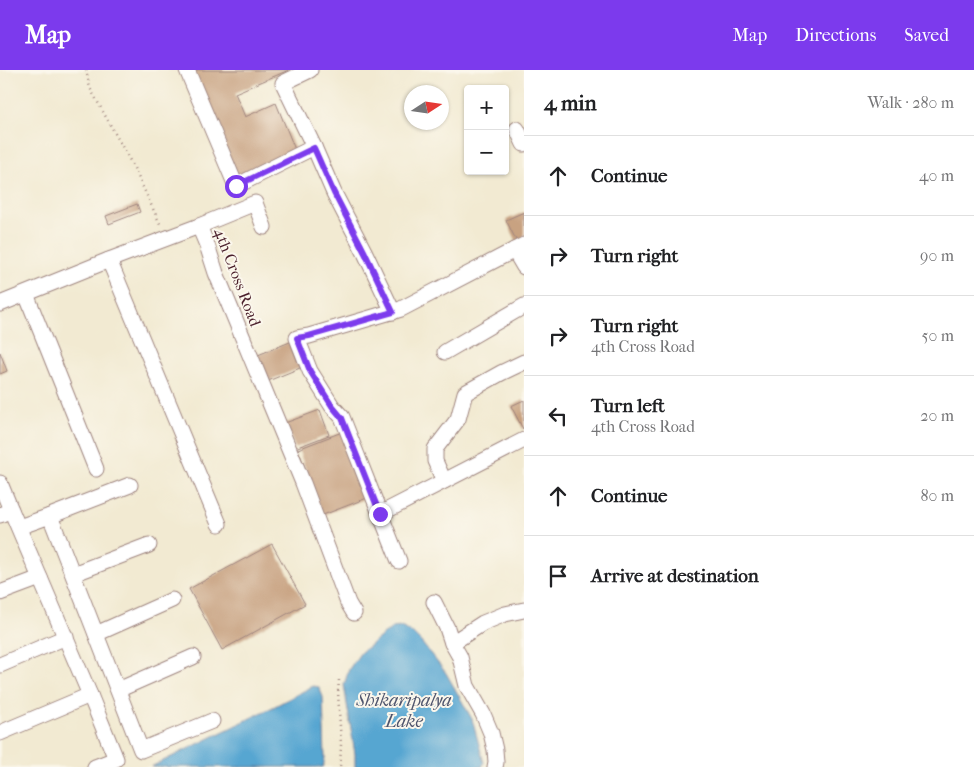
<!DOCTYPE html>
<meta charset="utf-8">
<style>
:root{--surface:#fff;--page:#f2f2f2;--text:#202124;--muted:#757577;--line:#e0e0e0;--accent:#7c3aed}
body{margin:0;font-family:"IM FELL French Canon",serif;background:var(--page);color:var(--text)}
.controls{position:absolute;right:15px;top:15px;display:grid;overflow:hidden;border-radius:5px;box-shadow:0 1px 4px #0004}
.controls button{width:45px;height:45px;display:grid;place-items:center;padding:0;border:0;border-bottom:1px solid var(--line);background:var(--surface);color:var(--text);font:25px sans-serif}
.compass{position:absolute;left:404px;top:15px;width:45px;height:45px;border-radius:50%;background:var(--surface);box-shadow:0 1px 4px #0004;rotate:78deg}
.stop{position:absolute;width:15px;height:15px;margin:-11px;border:4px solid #7c3aed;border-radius:50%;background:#fff}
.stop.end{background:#7c3aed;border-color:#fff;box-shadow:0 1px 5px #0008}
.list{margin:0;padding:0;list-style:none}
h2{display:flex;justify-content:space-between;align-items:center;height:65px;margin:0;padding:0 20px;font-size:21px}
h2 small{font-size:16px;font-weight:400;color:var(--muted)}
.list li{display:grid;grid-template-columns:32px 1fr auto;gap:15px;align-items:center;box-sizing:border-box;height:80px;padding:0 20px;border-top:1px solid var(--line)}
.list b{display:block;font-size:19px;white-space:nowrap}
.list p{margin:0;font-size:16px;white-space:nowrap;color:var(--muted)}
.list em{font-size:16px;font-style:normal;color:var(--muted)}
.icon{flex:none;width:28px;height:28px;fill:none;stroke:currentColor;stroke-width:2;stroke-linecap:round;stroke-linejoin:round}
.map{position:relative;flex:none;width:524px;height:697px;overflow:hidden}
header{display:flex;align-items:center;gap:30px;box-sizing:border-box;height:70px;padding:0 25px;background:var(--accent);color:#fff}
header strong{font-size:24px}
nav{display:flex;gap:28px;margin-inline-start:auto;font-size:18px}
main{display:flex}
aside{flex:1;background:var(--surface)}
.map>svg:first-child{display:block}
.water{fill:#57a6d1;stroke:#50627e}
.building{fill:#c8a281}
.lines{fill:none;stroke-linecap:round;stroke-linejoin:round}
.minor-casing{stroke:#9e847e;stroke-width:17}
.path{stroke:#9e847e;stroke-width:2.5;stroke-dasharray:1 4;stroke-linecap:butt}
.minor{stroke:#fff;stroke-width:15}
.route{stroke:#7c3aed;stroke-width:6}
.labels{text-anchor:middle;stroke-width:4;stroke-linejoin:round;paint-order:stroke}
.street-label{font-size:16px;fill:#4a1f2b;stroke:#fbf7ec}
.water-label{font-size:18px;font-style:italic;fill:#4f556d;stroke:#fbf7ec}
</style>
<header>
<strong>Map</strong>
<nav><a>Map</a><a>Directions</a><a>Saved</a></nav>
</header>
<main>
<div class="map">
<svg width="524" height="697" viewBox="0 0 524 697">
<rect width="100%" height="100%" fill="#fbf7ec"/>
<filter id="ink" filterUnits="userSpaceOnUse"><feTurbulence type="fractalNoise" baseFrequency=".02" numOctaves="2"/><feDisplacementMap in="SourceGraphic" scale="10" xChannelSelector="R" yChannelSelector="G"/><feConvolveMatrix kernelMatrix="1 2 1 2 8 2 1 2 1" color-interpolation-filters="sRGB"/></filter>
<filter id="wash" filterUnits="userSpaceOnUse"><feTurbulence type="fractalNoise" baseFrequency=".0096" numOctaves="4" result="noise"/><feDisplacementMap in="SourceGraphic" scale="20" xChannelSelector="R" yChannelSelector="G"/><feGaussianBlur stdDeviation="1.12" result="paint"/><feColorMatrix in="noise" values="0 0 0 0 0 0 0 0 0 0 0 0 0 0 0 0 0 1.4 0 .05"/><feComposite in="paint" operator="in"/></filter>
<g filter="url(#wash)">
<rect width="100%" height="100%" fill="#f2ead2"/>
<g class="water">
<path d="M401,557l11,6 9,9 25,31 26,46 12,44 -2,4h-127v-13l-11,-69 5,-16 12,-17 31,-24z"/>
<path d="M313,616l6,1 4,10 2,61 -2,9h-172l124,-61z"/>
</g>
<g id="blocks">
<g class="building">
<path d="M193,0h96l-54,23 10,24 31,-14 22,54 -58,27z"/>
<path d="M137,134l3,8 -31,12 -3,-8z"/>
<path d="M524,142v26l-7,4 -11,-22z"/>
<path d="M290,272l10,26 -32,13 -10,-26z"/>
<path d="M0,282l7,19 -7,3z"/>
<path d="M524,330v28l-1,1 -12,-23z"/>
<path d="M320,340l9,25 -34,13 -10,-25z"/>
<path d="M342,362l25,66 -44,17 -25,-66z"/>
<path d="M272,474l33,60 -83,46 -33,-61z"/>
</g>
</g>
</g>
<g filter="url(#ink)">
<use href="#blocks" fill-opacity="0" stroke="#9e847e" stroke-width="1"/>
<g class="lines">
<g class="minor-casing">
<g id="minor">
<path d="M187,0l49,116 78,-39 -31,-64 27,-13"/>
<path d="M517,59l7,15"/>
<path d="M314,77l20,46 31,60 28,59"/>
<path d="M199,156l56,-23 9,24"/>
<path d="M514,180l10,17"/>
<path d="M109,190l110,264"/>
<path d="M26,224l70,175"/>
<path d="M0,234l109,-44 90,-34 8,19 9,28 87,210 45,120 6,10"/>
<path d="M445,282l79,-46"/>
<path d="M444,411l-9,-20v-12l23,-30 7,-26 36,-20 23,-11"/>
<path d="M0,413l11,27"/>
<path d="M380,444l144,-74"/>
<path d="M0,445l11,-5 79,185 26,64 -21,8"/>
<path d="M50,446l80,-31"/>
<path d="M19,457l31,-11 91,234 71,-29"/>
<path d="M399,491l-24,-60 -33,-84 -10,-11 -22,-35 -13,-33 12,-2 92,-27 123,-64"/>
<path d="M73,504l76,-29"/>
<path d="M0,523l40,-15"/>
<path d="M434,532l13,26 5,15 8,14 7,29 16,28 8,19 4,17 1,12 -1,5"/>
<path d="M96,564l76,-34"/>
<path d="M452,573l31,-20 22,-9 19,-4"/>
<path d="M0,595l66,-28"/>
<path d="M118,620l75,-33"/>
<path d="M0,663l90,-38"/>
</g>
</g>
<g class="path">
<path d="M86,0l4,18 44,80 27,58"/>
<path d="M339,610l-1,12 3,52 -1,23"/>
</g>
<use href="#minor" class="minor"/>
</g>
</g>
<g class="lines" filter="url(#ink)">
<path class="route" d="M236,116l78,-38 20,45 31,60 28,59 -84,24 -12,2 13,33 22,35 10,12 38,96"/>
</g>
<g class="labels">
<g class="street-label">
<text transform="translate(238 207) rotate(69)" y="6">4th Cross Road</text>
</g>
<g class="water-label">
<text x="404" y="636">Shikaripalya<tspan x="404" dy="21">Lake</tspan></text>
</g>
</g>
</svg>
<div class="controls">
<button>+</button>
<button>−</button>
</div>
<svg class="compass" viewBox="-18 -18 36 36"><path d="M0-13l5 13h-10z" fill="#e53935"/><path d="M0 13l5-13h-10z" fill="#757577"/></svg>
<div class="stop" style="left:236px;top:116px"></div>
<div class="stop end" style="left:380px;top:444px"></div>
</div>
<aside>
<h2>4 min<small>Walk · 280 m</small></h2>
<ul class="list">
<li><svg class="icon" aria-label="ahead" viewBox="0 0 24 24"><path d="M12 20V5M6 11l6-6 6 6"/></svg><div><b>Continue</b></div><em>40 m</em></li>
<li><svg class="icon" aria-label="right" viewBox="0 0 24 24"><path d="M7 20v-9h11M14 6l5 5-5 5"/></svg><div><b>Turn right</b></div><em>90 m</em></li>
<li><svg class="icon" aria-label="right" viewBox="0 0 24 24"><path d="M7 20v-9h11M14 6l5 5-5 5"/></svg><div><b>Turn right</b><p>4th Cross Road</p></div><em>50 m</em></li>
<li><svg class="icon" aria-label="left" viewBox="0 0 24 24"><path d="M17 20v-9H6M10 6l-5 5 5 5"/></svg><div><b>Turn left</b><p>4th Cross Road</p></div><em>20 m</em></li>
<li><svg class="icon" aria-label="ahead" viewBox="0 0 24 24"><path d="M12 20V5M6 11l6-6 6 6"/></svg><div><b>Continue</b></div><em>80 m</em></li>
<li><svg class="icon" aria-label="arrive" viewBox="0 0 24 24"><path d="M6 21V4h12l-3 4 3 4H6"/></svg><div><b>Arrive at destination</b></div></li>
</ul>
</aside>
</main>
